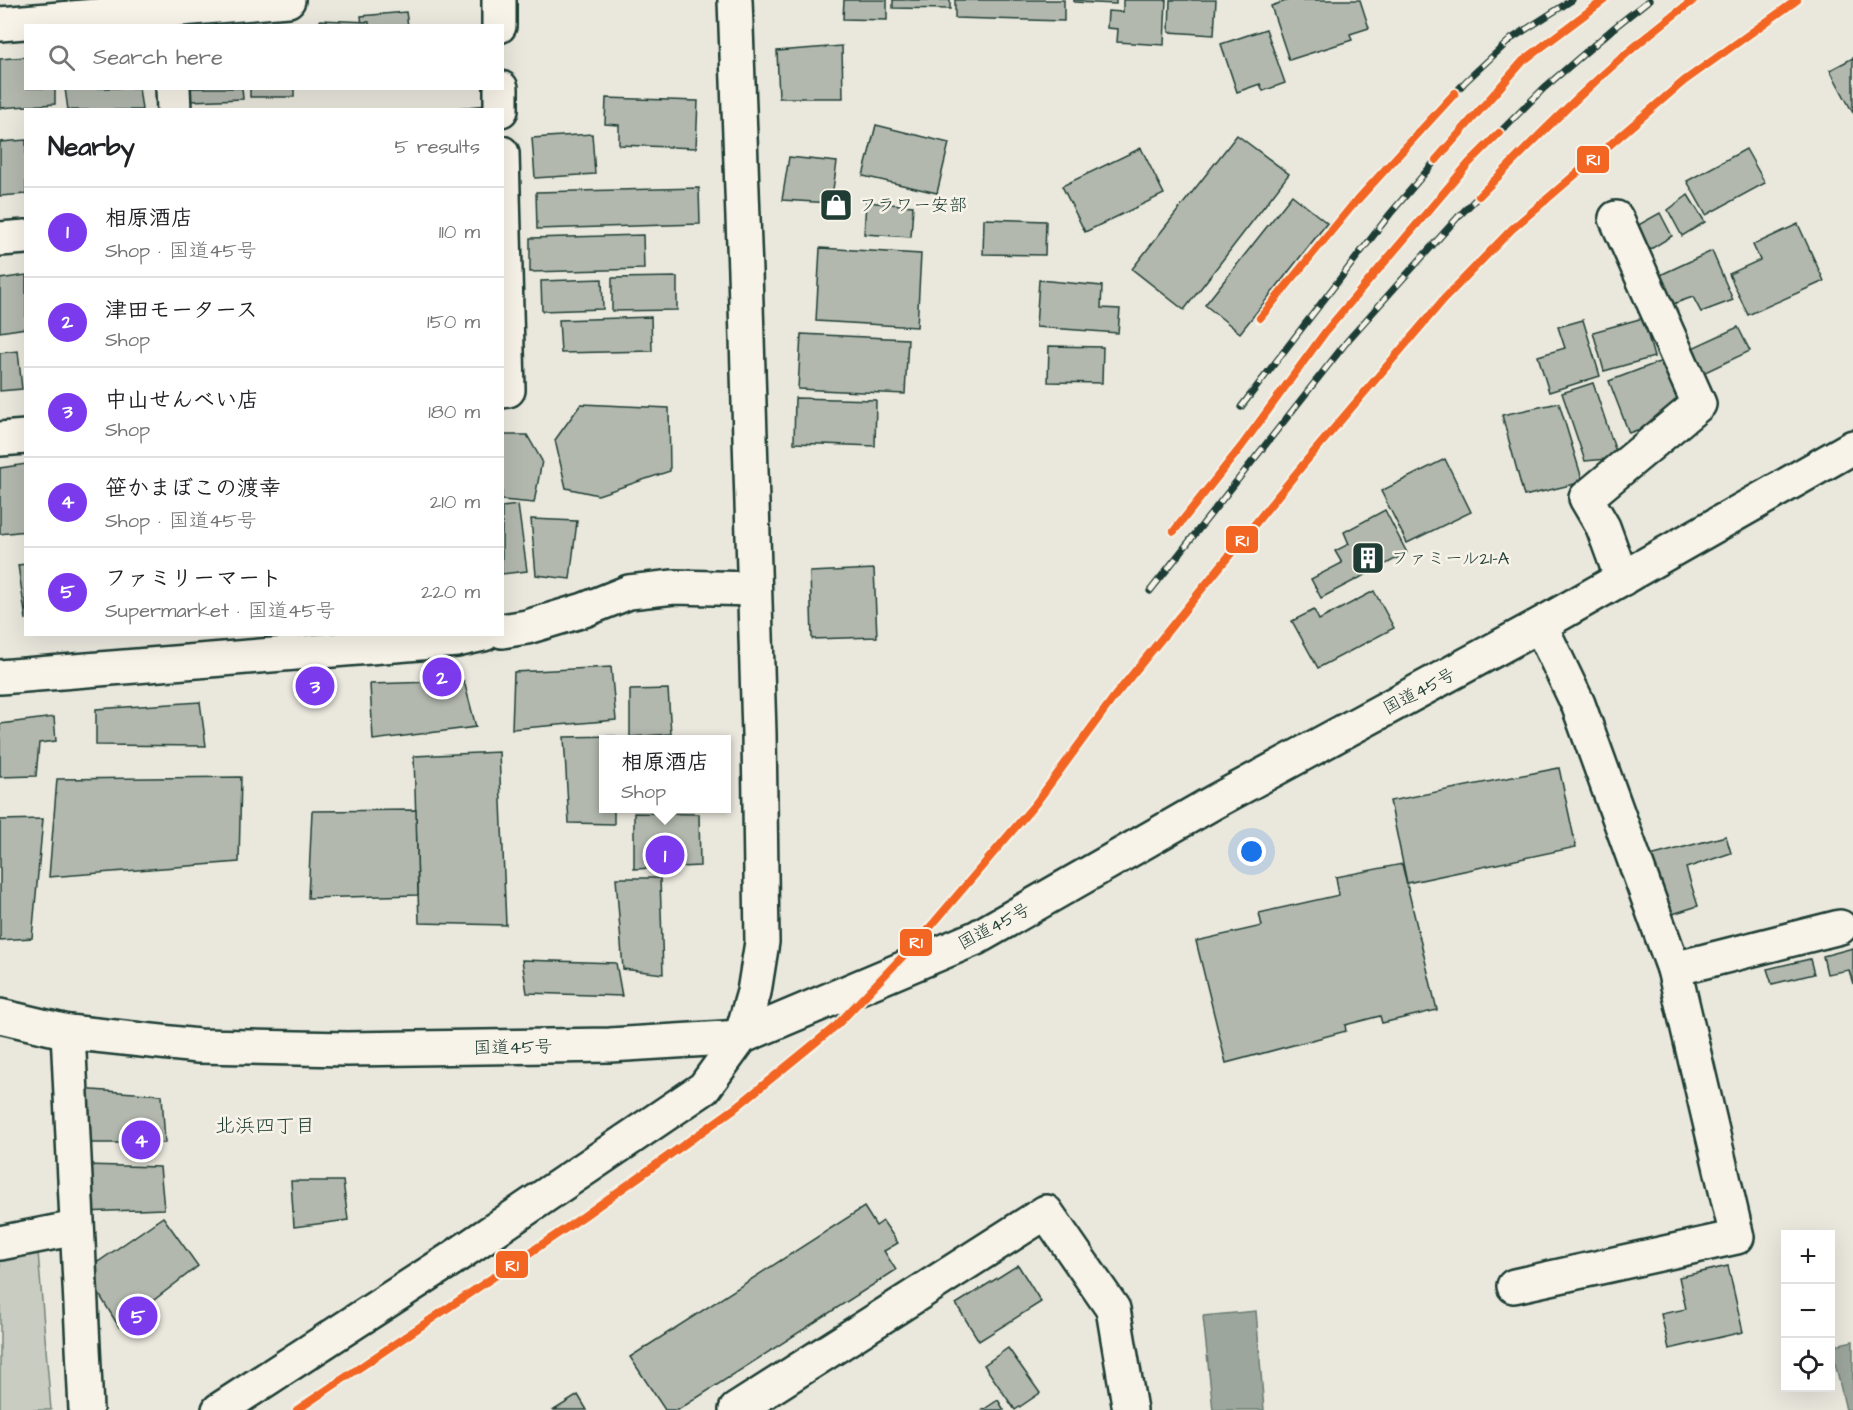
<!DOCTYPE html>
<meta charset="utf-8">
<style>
:root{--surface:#fff;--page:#f2f2f2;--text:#202124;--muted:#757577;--line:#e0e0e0;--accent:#7c3aed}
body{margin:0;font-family:"Architects Daughter","Klee One",sans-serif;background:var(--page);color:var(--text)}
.controls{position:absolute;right:18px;bottom:18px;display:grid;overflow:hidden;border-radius:0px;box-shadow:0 6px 24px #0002}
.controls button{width:54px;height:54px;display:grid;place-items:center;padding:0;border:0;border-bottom:2px solid var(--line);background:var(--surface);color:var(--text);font:30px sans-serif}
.you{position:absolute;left:1252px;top:852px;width:21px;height:21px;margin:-15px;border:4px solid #fff;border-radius:50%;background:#1a73e8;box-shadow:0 0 0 9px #1a73e833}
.badge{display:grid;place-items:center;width:39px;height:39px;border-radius:50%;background:var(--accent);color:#fff;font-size:20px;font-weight:700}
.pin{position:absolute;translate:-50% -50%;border:3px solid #fff;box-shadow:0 2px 6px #0006}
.popup{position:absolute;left:599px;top:735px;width:132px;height:78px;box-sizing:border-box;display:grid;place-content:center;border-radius:0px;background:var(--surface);filter:drop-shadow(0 2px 4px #0005);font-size:20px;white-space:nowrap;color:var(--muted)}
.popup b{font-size:22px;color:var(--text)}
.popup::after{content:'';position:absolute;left:50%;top:100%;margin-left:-12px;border:12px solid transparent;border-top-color:var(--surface)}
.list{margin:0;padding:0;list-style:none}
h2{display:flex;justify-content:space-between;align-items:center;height:78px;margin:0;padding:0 24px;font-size:26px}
h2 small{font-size:20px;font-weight:400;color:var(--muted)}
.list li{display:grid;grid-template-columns:39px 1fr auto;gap:18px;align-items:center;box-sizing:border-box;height:90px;padding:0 24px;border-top:2px solid var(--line)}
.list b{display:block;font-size:22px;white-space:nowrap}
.list p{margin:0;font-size:20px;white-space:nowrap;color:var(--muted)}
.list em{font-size:20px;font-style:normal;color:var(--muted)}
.icon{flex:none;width:33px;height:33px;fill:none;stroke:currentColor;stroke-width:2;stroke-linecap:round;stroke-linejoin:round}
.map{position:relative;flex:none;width:1853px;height:1410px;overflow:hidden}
.search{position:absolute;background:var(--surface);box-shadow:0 6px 24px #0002;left:24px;top:24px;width:480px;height:66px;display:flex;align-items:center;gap:15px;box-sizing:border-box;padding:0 21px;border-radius:0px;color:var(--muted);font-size:22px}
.panel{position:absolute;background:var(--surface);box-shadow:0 6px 24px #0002;left:24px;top:108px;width:480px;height:528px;border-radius:0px}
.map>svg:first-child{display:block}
.green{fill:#c8ccc1;stroke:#74847a;stroke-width:1.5}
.water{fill:#9ca69c;stroke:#6a7c72;stroke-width:1.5}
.building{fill:#b2b8ae;stroke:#1f3d34;stroke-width:1.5}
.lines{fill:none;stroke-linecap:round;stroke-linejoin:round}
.minor-casing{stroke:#1f3d34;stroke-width:38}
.highway-casing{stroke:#1f3d34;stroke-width:38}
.minor{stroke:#f7f3e8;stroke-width:33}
.highway{stroke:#f7f3e8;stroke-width:33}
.rail-casing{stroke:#1f3d34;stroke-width:7}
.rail{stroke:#f7f3e8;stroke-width:4.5;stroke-dasharray:14;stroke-linecap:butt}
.rail-1-casing{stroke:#f7f3e8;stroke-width:12}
.rail-1{stroke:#f26522;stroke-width:8}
.labels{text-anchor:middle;stroke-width:5;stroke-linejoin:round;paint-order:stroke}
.poi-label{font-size:18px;fill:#1f3d34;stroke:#f7f3e8;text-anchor:start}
.street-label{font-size:18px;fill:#1f3d34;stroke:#f7f3e8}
.neighbourhood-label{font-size:20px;fill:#1f3d34;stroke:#f7f3e8}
.line-badge{stroke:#f7f3e8;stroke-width:2}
.badge-label{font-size:16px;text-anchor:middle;font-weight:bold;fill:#fff}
</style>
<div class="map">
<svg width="1853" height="1410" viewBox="0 0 1853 1410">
<rect width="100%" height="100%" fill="#eae8dd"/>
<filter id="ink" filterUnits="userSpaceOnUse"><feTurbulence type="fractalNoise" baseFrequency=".0167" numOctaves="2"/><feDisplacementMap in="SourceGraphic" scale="12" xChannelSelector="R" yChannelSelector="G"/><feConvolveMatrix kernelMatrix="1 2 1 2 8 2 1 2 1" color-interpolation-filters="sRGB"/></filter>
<g filter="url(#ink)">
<path class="green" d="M37,1240l14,170h-51v-160z"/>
<g class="water">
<path d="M1256,1311l8,99h-51l-10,-94z"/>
<path d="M1853,1341v69h-7l-15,-64z"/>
</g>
<g class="building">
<path d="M844,0h43v20l-44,-1z"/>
<path d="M893,0h57v9l-57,-1z"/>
<path d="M955,0h109v21l-109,-3z"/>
<path d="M1074,0h42v4l-42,-2z"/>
<path d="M1123,0h43l-2,45 -47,-3 1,-13 -11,-1 1,-17 15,1z"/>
<path d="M1170,0h46l-2,35 -45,-3z"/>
<path d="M1289,0h71l9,28 -19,6 2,6 -63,20 -18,-54z"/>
<path d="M406,12l2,14h-46l-1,-10z"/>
<path d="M320,20l49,2v4h-49z"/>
<path d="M1266,29l19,54 -22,8 -3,-7 -23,8 -16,-48z"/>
<path d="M842,46l1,52h-64l-2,-47z"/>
<path d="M26,57v31h29v16l-55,4v-49z"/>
<path d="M1853,58v55l-23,-43z"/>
<path d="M65,88h74l3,22h-74z"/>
<path d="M190,88h52l1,11 -52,2z"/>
<rect x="250" y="88" width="44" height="9"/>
<path d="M606,98l92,3 -2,47 -77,-3v-20l-14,-1z"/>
<path d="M487,105v5h-54z"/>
<path d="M876,125l73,18 -12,50 -74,-17z"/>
<path d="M592,134l3,40 -60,4 -3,-40z"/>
<path d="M1237,135l52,39 -105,136 -52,-41z"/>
<path d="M26,140v54l-26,2v-54z"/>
<path d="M1141,148l23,46 -79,38 -23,-46z"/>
<path d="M1746,149l19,34 -59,32 -19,-34z"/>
<path d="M789,157l48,5 -6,41 -49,-3z"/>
<path d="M699,188l1,36 -163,5 -1,-37z"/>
<path d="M1292,195l35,28 -87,110 -35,-28z"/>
<path d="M1688,195l17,27 -23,14 -14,-26z"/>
<path d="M866,202l47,4 -2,31 -47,-3z"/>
<path d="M1660,213l12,23 -26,16 -13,-24z"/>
<path d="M984,219l62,2 -1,34 -62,-1z"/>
<path d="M1798,224l26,57 -76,34 -19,-41 31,-14 -7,-15z"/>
<path d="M643,235l1,34 -114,3v-34z"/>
<path d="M820,248l101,6 -4,73 -101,-6z"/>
<path d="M1712,251l21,49 -32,12 -8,-15 -26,9 -11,-29z"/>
<path d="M26,275v53l-26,4v-53z"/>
<path d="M677,277v33l-65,1v-33z"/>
<path d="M602,279l1,30 -61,2 -1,-30z"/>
<path d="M1039,280l63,6 -1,22 19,1 -2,24 -82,-6z"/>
<path d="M651,317l1,34 -91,2 -2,-33z"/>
<path d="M1643,318l11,39 -50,14 -11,-39z"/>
<path d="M1583,320l17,56 -51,16 -11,-36 27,-8 -7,-21z"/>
<path d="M1738,327l12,24 -49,23 -11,-25z"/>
<path d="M801,334l107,5 -3,55 -107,-5z"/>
<path d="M1049,346l54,1 -1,36 -54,-1z"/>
<path d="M18,351l4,38 -22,2v-38z"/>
<path d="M1662,361l20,52 -53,20 -20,-52z"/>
<path d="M1593,383l25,75 -33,3 -23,-68z"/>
<path d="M795,398l81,2 -1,46 -81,-3z"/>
<path d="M1559,403l24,79 -59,14 -22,-81z"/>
<path d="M581,404l88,4 1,63 -72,24 -32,-7 -11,-48z"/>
<path d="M502,435h25l15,26 -8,42 -32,-3z"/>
<path d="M1445,459l26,53 -64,31 -26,-52z"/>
<path d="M26,464v67l-26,3v-66z"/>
<path d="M518,505l9,66 -25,3v-67z"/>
<path d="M1385,510l22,43 -86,45 -10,-19 31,-16 -7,-12 14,-7 -5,-12z"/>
<path d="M531,519l46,2 -7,58 -34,-4z"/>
<path d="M26,564v56l-8,-55z"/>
<path d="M874,569l3,68 -65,2 -2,-67z"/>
<path d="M1374,591l20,37 -76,40 -26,-47 22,-11 5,10z"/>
<path d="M611,667l5,53 -104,9 2,-57z"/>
<path d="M464,681l12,46 -103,13 -3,-56z"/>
<path d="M668,689l3,45 -41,3v-47z"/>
<path d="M200,702l6,44 -110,-1v-36z"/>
<path d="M54,717l2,24 -17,2 -3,33 -36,1v-53z"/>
<path d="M615,736v4h-11v68h10v16l-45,-1 -5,-86z"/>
<path d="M499,752l7,173 -87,-2 -5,-167z"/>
<path d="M1559,768l17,79 -169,36 -17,-82z"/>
<path d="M241,777l-2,85 -190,15 8,-98z"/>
<path d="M416,810l2,85 -110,3 4,-87z"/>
<path d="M634,813l65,1 1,52 -66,3z"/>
<path d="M43,819l-11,119 -32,2v-120z"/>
<path d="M1726,836l5,17 -45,15 12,38 -32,10 -16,-60z"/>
<path d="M1402,864l35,146 -55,13 -2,-7 -35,9 1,6 -120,32 -30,-122 66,-15 -3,-13 80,-18 -3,-18z"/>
<path d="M616,878h44l3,96 -40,-5z"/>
<path d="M1853,948v36l-4,-14 -22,4 -4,-18z"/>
<path d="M1810,959l4,15 -42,10 -5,-15z"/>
<path d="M522,960l94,3 6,33 -95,-3z"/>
<path d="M78,1089l84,6 3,48h-84z"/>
<path d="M84,1165l76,2 4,42 -81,3z"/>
<path d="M291,1181h52l5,39 -54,7z"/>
<path d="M864,1207l12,19 7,-5 15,22 -14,8 12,19 -218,140h-13l-35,-53z"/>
<path d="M163,1217l35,49 -79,61 -34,-56z"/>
<path d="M1018,1265l23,37 -62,39 -23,-37z"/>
<path d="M1728,1266l15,66 -74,17 -8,-35 25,-5 -7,-32z"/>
<path d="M1008,1348l32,45 -25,17 -31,-45z"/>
<path d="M578,1395l9,15h-33z"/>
<path d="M998,1400l6,10h-21z"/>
</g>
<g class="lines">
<g class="minor-casing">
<g id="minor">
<path d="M499,0v26"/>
<path d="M0,24l288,-24"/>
<path d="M173,88l1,22"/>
<path d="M501,88v22"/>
<path d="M502,153l6,237 -6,1"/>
<path d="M1616,218l83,186 -113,94 17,29 19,52"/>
<path d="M0,239l26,-2"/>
<path d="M0,439l26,-2"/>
<path d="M502,631l25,-4 57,-17 45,-18 45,-5 80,2"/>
<path d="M0,677l457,-37 27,-6"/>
<path d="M1674,969l166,-42"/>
<path d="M68,1032l18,378"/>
<path d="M0,1243l76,-15"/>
<path d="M1514,1286l223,-49 -63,-268 -96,-265 -38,-79"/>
<path d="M219,1410l234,-152 251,-170 37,-51 13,-45 8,-50 -3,-208 -14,-462 -10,-272"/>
<path d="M736,1410l310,-198 67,97 17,101"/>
</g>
</g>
<g class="highway-casing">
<path id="highway" d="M0,1016l68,16 130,14 149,3 263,-4 131,-8 235,-99 238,-136 326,-177 313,-178"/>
</g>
<use href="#minor" class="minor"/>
<use href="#highway" class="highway"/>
<g class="rail-casing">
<g id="rail">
<path d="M1260,318l91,-111 115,-126 45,-42 61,-39"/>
<path d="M1241,407l149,-193 75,-88 58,-65 81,-61"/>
<path d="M1174,531l67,-84 85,-116 143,-168 75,-75 71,-61 34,-27"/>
<path d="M1150,591l199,-252 109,-122 109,-109 56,-52 71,-56"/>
</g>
</g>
<use href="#rail" class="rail"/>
<g class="rail-1-casing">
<g id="rail-1">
<path d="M1436,160l87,-99 81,-61"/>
<path d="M1479,196c68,-69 136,-139 215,-196"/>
<path d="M1260,318l91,-111 104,-114"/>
<path d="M1174,531l67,-84 85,-116 143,-168 30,-30"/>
<path d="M297,1410l287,-194 150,-107 103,-84 89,-93 110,-129 78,-106 193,-237 137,-161 68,-70 172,-148 113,-81"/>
</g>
</g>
<use href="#rail-1" class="rail-1"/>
</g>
</g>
<defs>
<g id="shop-square" transform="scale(1.725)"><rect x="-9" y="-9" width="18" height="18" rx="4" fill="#1f3d34" stroke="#f7f3e8"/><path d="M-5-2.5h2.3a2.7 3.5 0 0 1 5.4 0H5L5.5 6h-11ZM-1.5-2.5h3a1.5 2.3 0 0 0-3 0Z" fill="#fff"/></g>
<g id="building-square" transform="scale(1.725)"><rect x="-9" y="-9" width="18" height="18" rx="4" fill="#1f3d34" stroke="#f7f3e8"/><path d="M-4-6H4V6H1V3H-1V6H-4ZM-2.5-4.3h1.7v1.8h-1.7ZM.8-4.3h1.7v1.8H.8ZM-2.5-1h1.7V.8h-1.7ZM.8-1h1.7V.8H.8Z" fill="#fff"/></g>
</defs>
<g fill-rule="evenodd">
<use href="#shop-square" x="836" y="205"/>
<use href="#building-square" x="1368" y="558"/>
</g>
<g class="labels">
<g class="poi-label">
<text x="859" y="211">フラワー安部</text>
<text x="1391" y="564">ファミール21-A</text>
</g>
<g class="street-label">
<text transform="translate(1419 691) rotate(-28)" y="6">国道45号</text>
<text transform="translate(994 926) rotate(-28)" y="6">国道45号</text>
<text transform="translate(513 1047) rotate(-1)" y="6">国道45号</text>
</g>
<g class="neighbourhood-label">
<text x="265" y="1132">北浜四丁目</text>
</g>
</g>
<g class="line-badge">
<rect x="1576" y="145" width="34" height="29" rx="6" fill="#f26522"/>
<rect x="1225" y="525" width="34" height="29" rx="6" fill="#f26522"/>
<rect x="899" y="928" width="34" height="29" rx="6" fill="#f26522"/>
<rect x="495" y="1250" width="34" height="29" rx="6" fill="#f26522"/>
</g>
<g class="badge-label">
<text x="1593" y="165">R1</text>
<text x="1242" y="546">R1</text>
<text x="916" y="948">R1</text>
<text x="512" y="1271">R1</text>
</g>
</svg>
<div class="controls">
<button>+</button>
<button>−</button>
<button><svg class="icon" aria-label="locate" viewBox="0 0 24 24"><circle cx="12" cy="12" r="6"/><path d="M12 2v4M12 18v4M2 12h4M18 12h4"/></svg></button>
</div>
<div class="you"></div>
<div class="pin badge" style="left:665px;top:855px">1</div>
<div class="popup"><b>相原酒店</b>Shop</div>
<div class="pin badge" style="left:442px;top:677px">2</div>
<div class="pin badge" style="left:315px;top:686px">3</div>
<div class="pin badge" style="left:141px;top:1140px">4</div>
<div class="pin badge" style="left:138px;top:1316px">5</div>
<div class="search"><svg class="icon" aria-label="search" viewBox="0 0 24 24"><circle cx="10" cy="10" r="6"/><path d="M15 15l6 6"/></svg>Search here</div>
<section class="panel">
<h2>Nearby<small>5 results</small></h2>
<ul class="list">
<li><span class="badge">1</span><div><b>相原酒店</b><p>Shop · 国道45号</p></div><em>110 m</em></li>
<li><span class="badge">2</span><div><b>津田モータース</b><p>Shop</p></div><em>150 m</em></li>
<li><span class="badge">3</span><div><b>中山せんべい店</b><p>Shop</p></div><em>180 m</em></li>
<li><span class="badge">4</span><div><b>笹かまぼこの渡幸</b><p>Shop · 国道45号</p></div><em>210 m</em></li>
<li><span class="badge">5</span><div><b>ファミリーマート</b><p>Supermarket · 国道45号</p></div><em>220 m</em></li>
</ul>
</section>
</div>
